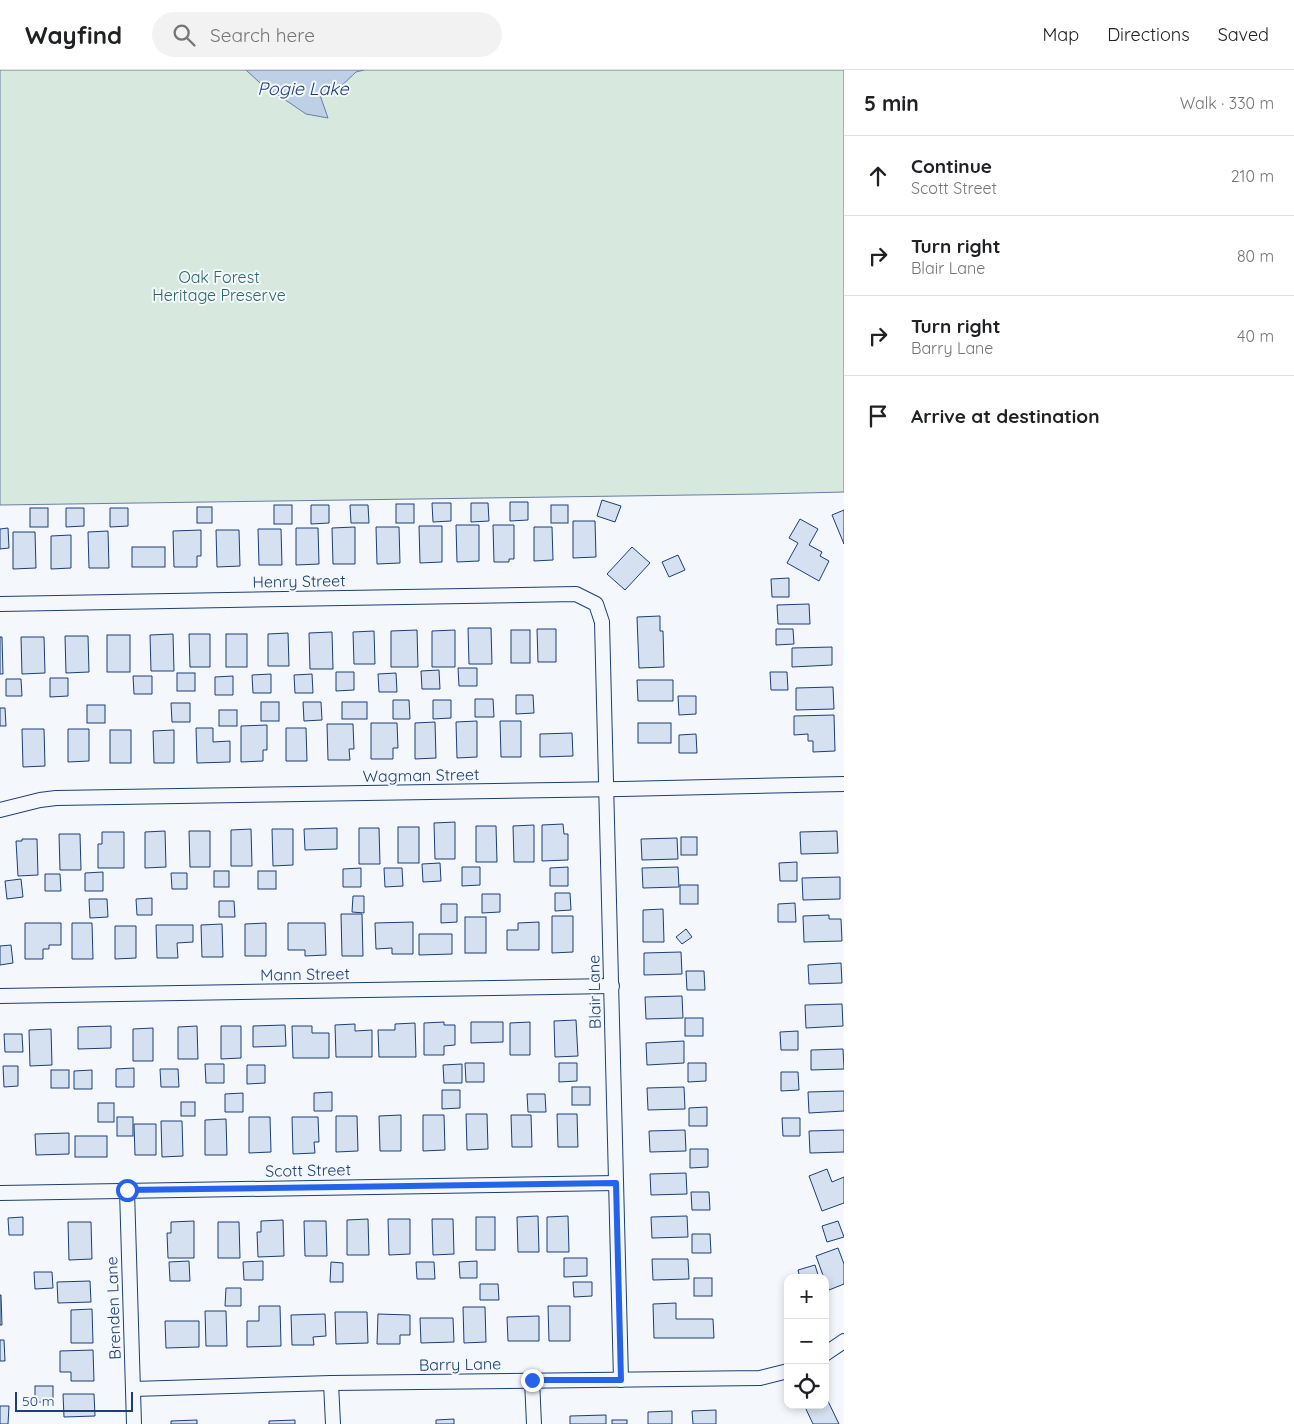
<!DOCTYPE html>
<meta charset="utf-8">
<style>
:root{--surface:#fff;--page:#f2f2f2;--text:#202124;--muted:#757577;--line:#e0e0e0}
body{margin:0;font-family:Quicksand,sans-serif;background:var(--page);color:var(--text)}
.controls{position:absolute;right:15px;bottom:15px;display:grid;overflow:hidden;border-radius:10px;box-shadow:0 2px 8px #0003}
.controls button{width:45px;height:45px;display:grid;place-items:center;padding:0;border:0;border-bottom:1px solid var(--line);background:var(--surface);color:var(--text);font:25px sans-serif}
.scale{position:absolute;left:15px;bottom:12px;width:118px;box-sizing:border-box;padding-left:5px;border:2px solid #1d3f73;border-top:0;font-size:14px;line-height:18px;white-space:nowrap;color:#1d3f73;-webkit-text-stroke:4px #f4f7fb;paint-order:stroke}
.stop{position:absolute;width:15px;height:15px;margin:-11px;border:4px solid #2563eb;border-radius:50%;background:#fff}
.stop.end{background:#2563eb;border-color:#fff;box-shadow:0 1px 5px #0008}
.list{margin:0;padding:0;list-style:none}
h2{display:flex;justify-content:space-between;align-items:center;height:65px;margin:0;padding:0 20px;font-size:21px}
h2 small{font-size:16px;font-weight:400;color:var(--muted)}
.list li{display:grid;grid-template-columns:32px 1fr auto;gap:15px;align-items:center;box-sizing:border-box;height:80px;padding:0 20px;border-top:1px solid var(--line)}
.list b{display:block;font-size:19px;white-space:nowrap}
.list p{margin:0;font-size:16px;white-space:nowrap;color:var(--muted)}
.list em{font-size:16px;font-style:normal;color:var(--muted)}
.icon{flex:none;width:28px;height:28px;fill:none;stroke:currentColor;stroke-width:2;stroke-linecap:round;stroke-linejoin:round}
.map{position:relative;flex:none;width:844px;height:1354px;overflow:hidden}
header{display:flex;align-items:center;gap:30px;box-sizing:border-box;height:70px;padding:0 25px;background:var(--surface);border-bottom:1px solid var(--line)}
header strong{font-size:24px}
nav{display:flex;gap:28px;margin-inline-start:auto;font-size:18px}
.search{width:350px;height:45px;background:var(--page);display:flex;align-items:center;gap:12px;box-sizing:border-box;padding:0 18px;border-radius:28px;color:var(--muted);font-size:19px}
main{display:flex}
aside{flex:1;background:var(--surface)}
.map>svg:first-child{display:block}
.green{fill:#d7e8df;stroke:#687fa3}
.water{fill:#bed0e5;stroke:#687fa3}
.building{fill:#d5e0f0;stroke:#1d3f73}
.lines{fill:none;stroke-linecap:round;stroke-linejoin:round}
.street-casing{stroke:#1d3f73;stroke-width:16}
.street{stroke:#f4f7fb;stroke-width:14}
.route{stroke:#2563eb;stroke-width:6}
.labels{text-anchor:middle;stroke-width:4;stroke-linejoin:round;paint-order:stroke}
.park-label{font-size:16px;fill:#2c6c60;stroke:#f4f7fb}
.street-label{font-size:16px;fill:#1d3f73;stroke:#f4f7fb}
.water-label{font-size:18px;font-style:italic;fill:#1d3f73;stroke:#f4f7fb}
</style>
<header>
<strong>Wayfind</strong>
<div class="search"><svg class="icon" aria-label="search" viewBox="0 0 24 24"><circle cx="10" cy="10" r="6"/><path d="M15 15l6 6"/></svg>Search here</div>
<nav><a>Map</a><a>Directions</a><a>Saved</a></nav>
</header>
<main>
<div class="map">
<svg width="844" height="1354" viewBox="0 0 844 1354">
<rect width="100%" height="100%" fill="#f4f7fb"/>
<path class="green" d="M0,0h844v422l-82,2 -762,11z"/>
<path class="water" d="M246,0h118l-8,2 -18,17 -18,6 8,23 -22,-4 -47,-32z"/>
<g class="building">
<path d="M602,430l19,6 -6,16 -18,-6z"/>
<path d="M510,432h18v18l-18,1z"/>
<path d="M432,433h19v18l-18,1z"/>
<path d="M471,433h17l1,18 -18,1z"/>
<rect x="396" y="434" width="18" height="19"/>
<rect x="274" y="435" width="18" height="19"/>
<path d="M311,435h18v18l-18,1z"/>
<path d="M350,435h18l1,18h-18z"/>
<rect x="551" y="435" width="17" height="18"/>
<rect x="197" y="437" width="15" height="16"/>
<rect x="30" y="438" width="18" height="19"/>
<path d="M66,438h18v18l-18,1z"/>
<path d="M110,438h18v18l-18,1z"/>
<path d="M844,440v34l-12,-29z"/>
<path d="M800,449l18,10 -9,16 13,7 -2,4 9,5 -10,20 -32,-18 11,-20 -9,-5z"/>
<path d="M573,451h22l1,36 -23,1z"/>
<path d="M456,455h23v36l-22,1z"/>
<path d="M493,455h21v34h-5v3h-15z"/>
<path d="M419,456h23v36l-22,1z"/>
<path d="M355,457v37h-22l-1,-36z"/>
<path d="M376,457h23l1,36 -23,1z"/>
<path d="M534,457h18l1,33 -19,1z"/>
<path d="M8,458l1,20 -9,1v-20z"/>
<path d="M296,458h22l1,36 -23,1z"/>
<path d="M258,459h23l1,36h-23z"/>
<path d="M201,460v26h-4v11h-23l-1,-36z"/>
<path d="M216,460h23l1,36 -23,1z"/>
<path d="M108,461l1,37h-20l-1,-36z"/>
<path d="M13,462h22l1,36 -23,1z"/>
<path d="M71,465v33l-20,1v-33z"/>
<rect x="132" y="477" width="33" height="20"/>
<path d="M632,477l18,16 -25,27 -18,-16z"/>
<path d="M678,485l7,15 -16,7 -7,-15z"/>
<path d="M789,508v19h-17l-1,-18z"/>
<path d="M809,534l1,20h-32l-1,-19z"/>
<path d="M660,546v15h3l1,36 -25,1 -2,-51z"/>
<path d="M468,558h23l1,36h-23z"/>
<path d="M537,559h19v33h-18z"/>
<path d="M776,559h17l1,15 -18,1z"/>
<path d="M417,560l1,37h-27v-36z"/>
<path d="M455,560v37h-23v-36z"/>
<rect x="511" y="560" width="19" height="33"/>
<path d="M374,561l1,33h-21l-1,-32z"/>
<path d="M332,562l1,37h-23l-1,-36z"/>
<path d="M288,563l1,33h-21v-32z"/>
<path d="M173,564l1,37h-23l-1,-36z"/>
<path d="M189,564h21v33h-20z"/>
<rect x="226" y="564" width="21" height="33"/>
<rect x="107" y="565" width="23" height="37"/>
<path d="M65,566h23l1,36 -23,1z"/>
<path d="M0,567h2l1,37h-3z"/>
<path d="M21,567h23l1,36 -23,1z"/>
<path d="M832,577v18l-40,2v-19z"/>
<path d="M458,598h19v18h-18z"/>
<path d="M439,600l1,19h-18l-1,-18z"/>
<path d="M336,602h18v18l-18,1z"/>
<path d="M770,602h17l1,18h-17z"/>
<rect x="177" y="603" width="18" height="18"/>
<path d="M396,603l1,19h-18l-1,-18z"/>
<path d="M271,604v19h-18l-1,-18z"/>
<path d="M312,604l1,19h-18l-1,-18z"/>
<path d="M133,606h19v18h-18z"/>
<path d="M233,606v19h-18v-18z"/>
<path d="M50,608h18v18l-18,1z"/>
<path d="M6,609h15l1,17h-16z"/>
<path d="M637,610h36v21h-35z"/>
<path d="M833,617l1,22 -38,1v-22z"/>
<path d="M516,625h17l1,18 -18,1z"/>
<path d="M678,626h18v18l-17,1z"/>
<path d="M475,629h18l1,18h-19z"/>
<path d="M393,630h16l1,19h-17z"/>
<path d="M433,630h18v18l-18,1z"/>
<rect x="261" y="632" width="18" height="19"/>
<path d="M303,632h18l1,18 -18,1z"/>
<rect x="342" y="632" width="25" height="17"/>
<path d="M171,633h19v19h-18z"/>
<rect x="87" y="635" width="18" height="18"/>
<path d="M0,638h5l1,18h-6z"/>
<rect x="219" y="640" width="18" height="16"/>
<path d="M834,645l1,36 -22,1v-11h-5v-7l-14,1v-19z"/>
<path d="M477,651v36l-20,1 -1,-36z"/>
<path d="M500,651h21v36h-20z"/>
<path d="M435,652l1,36 -21,1v-36z"/>
<path d="M371,653h26l1,25h-5v11h-22z"/>
<rect x="638" y="653" width="33" height="20"/>
<path d="M327,654h26l1,25h-5l1,11h-22z"/>
<path d="M267,655v25h-4v11l-22,1v-36z"/>
<path d="M196,658h17v14l17,-1v21l-33,1z"/>
<path d="M286,658h20l1,33h-21z"/>
<path d="M22,659h22l1,37 -22,1z"/>
<path d="M68,659h21v32l-21,1z"/>
<rect x="110" y="660" width="21" height="33"/>
<path d="M174,660v33h-20l-1,-32z"/>
<path d="M572,663l1,23 -33,1v-23z"/>
<path d="M696,664l1,19h-18v-18z"/>
<path d="M455,752v37h-20l-1,-36z"/>
<path d="M563,754l1,10h4v26l-26,1v-36z"/>
<path d="M534,755v37h-20l-1,-36z"/>
<path d="M476,756h20l1,36h-21z"/>
<rect x="398" y="757" width="21" height="36"/>
<path d="M337,758v21l-32,1 -1,-21z"/>
<path d="M359,758h20l1,36h-21z"/>
<path d="M251,759l1,37h-21v-36z"/>
<path d="M272,759h21v36l-20,1z"/>
<path d="M165,761l1,36 -21,1v-36z"/>
<path d="M189,761h21v36h-20z"/>
<path d="M837,761l1,22 -37,1 -1,-22z"/>
<path d="M102,762h22v36h-26v-24h4z"/>
<path d="M59,764h21l1,36h-21z"/>
<rect x="681" y="767" width="16" height="18"/>
<path d="M677,768l1,21 -36,1 -1,-21z"/>
<path d="M22,769h15l1,36 -20,1 -2,-35h6z"/>
<path d="M797,792v19h-17l-1,-18z"/>
<path d="M440,793l1,18 -18,1 -1,-18z"/>
<path d="M462,797h18v18l-18,1z"/>
<path d="M568,797v19h-18v-18z"/>
<path d="M678,797l1,20 -36,1 -1,-20z"/>
<path d="M361,798v19h-18v-18z"/>
<path d="M384,798h18l1,18 -18,1z"/>
<rect x="214" y="801" width="15" height="16"/>
<rect x="258" y="801" width="18" height="18"/>
<path d="M103,802v19h-18v-18z"/>
<path d="M171,803h16v16h-15z"/>
<path d="M45,804h15l1,17h-16z"/>
<path d="M840,807v22l-37,1 -1,-22z"/>
<path d="M21,809l2,18 -16,2 -2,-18z"/>
<rect x="680" y="815" width="18" height="19"/>
<path d="M555,823h15l1,17 -16,1z"/>
<path d="M482,824h18v18l-18,1z"/>
<path d="M353,826h11v17l-12,-1z"/>
<path d="M152,828v17h-15l-1,-16z"/>
<path d="M89,829h18l1,18 -18,1z"/>
<path d="M219,831h15l1,16h-16z"/>
<path d="M795,833l1,19h-18v-18z"/>
<path d="M441,834h16v18l-16,1z"/>
<path d="M663,839l1,33h-21v-32z"/>
<path d="M341,844h21l1,42h-21z"/>
<path d="M829,845v4h12l1,22 -38,1 -1,-26z"/>
<path d="M552,846h21v36l-21,1z"/>
<rect x="465" y="847" width="21" height="36"/>
<path d="M413,852v32h-21v-6l-16,1 -1,-26z"/>
<path d="M539,852v28h-32v-20h11v-7z"/>
<path d="M25,853h36v22h-12v4h-6v10h-18z"/>
<path d="M72,853h20l1,36h-21z"/>
<path d="M266,853v33h-21v-32z"/>
<path d="M288,853h37l1,32 -21,1v-6h-17z"/>
<path d="M222,854l1,33h-21l-1,-32z"/>
<path d="M156,855h37v17l-16,1 1,15h-21z"/>
<path d="M115,856h21v32l-21,1z"/>
<path d="M686,859l6,8 -10,7 -6,-7z"/>
<path d="M419,864h33v20l-33,1z"/>
<path d="M11,875l2,18 -13,2v-19z"/>
<path d="M681,882l1,22 -38,1v-22z"/>
<path d="M841,893l1,20 -33,1 -1,-19z"/>
<path d="M686,901h18l1,19h-18z"/>
<path d="M682,926l1,22 -37,1 -1,-22z"/>
<path d="M842,934l1,22 -37,2 -1,-23z"/>
<rect x="685" y="948" width="18" height="18"/>
<path d="M576,950l2,36 -23,1 -1,-36z"/>
<path d="M444,952v3h11v20l-11,1v9h-20v-32z"/>
<path d="M471,952h32v20l-32,1z"/>
<path d="M530,952v33h-20v-32z"/>
<path d="M415,953l1,34h-37l-1,-27h17v-6z"/>
<path d="M355,954v7l17,-1v27h-36l-1,-32z"/>
<path d="M285,955l1,21 -33,1v-21z"/>
<path d="M111,956v22l-33,1v-22z"/>
<path d="M197,956l1,33h-20v-32z"/>
<path d="M221,956h20v32l-20,1z"/>
<path d="M292,956h20v7h17v25h-36z"/>
<path d="M153,958v33h-20v-32z"/>
<path d="M51,959l1,36 -22,1 -1,-36z"/>
<path d="M798,961v19h-17l-1,-18z"/>
<path d="M4,964h18l1,18h-18z"/>
<path d="M684,971v22l-37,2 -1,-22z"/>
<path d="M843,979l1,20 -33,1v-20z"/>
<path d="M465,993h19v19h-18z"/>
<path d="M559,993h18v18l-18,1z"/>
<path d="M688,993h18v18l-18,1z"/>
<path d="M205,994h19v19h-18z"/>
<path d="M462,994v19h-18l-1,-18z"/>
<path d="M247,995h18v18l-18,1z"/>
<path d="M3,996h15v20l-14,1z"/>
<path d="M134,998v19h-18v-18z"/>
<path d="M160,999h18l1,18h-18z"/>
<rect x="51" y="1000" width="18" height="18"/>
<path d="M92,1000v19h-18v-18z"/>
<path d="M781,1002h17l1,18 -18,1z"/>
<rect x="572" y="1017" width="18" height="18"/>
<path d="M684,1017l1,22 -37,1 -1,-22z"/>
<path d="M442,1020h18v18l-18,1z"/>
<path d="M844,1021v20l-35,2 -1,-21z"/>
<path d="M332,1022v19h-18v-18z"/>
<path d="M243,1023v19h-18v-18z"/>
<path d="M527,1024h18l1,18h-18z"/>
<rect x="181" y="1032" width="14" height="14"/>
<rect x="98" y="1033" width="16" height="19"/>
<path d="M707,1037v19h-18v-18z"/>
<path d="M466,1044h21l1,35 -21,1z"/>
<path d="M557,1044h20l1,33h-20z"/>
<path d="M401,1045v36h-21l-1,-35z"/>
<path d="M423,1045h21l1,35 -22,1z"/>
<path d="M511,1045h20l1,32h-20z"/>
<path d="M336,1046h21l1,35 -22,1z"/>
<rect x="117" y="1047" width="16" height="19"/>
<path d="M249,1047h21l1,35 -22,1z"/>
<path d="M292,1047h26l1,25h-5l1,11 -22,1z"/>
<path d="M782,1048h18v18h-17z"/>
<path d="M226,1049l1,36h-22v-35z"/>
<path d="M161,1051h21l1,35 -21,1z"/>
<path d="M134,1054h22v31h-21z"/>
<path d="M685,1060l1,21 -36,1 -1,-21z"/>
<path d="M844,1060v22l-34,1 -1,-22z"/>
<path d="M69,1063v21l-33,1 -1,-21z"/>
<rect x="75" y="1066" width="32" height="21"/>
<path d="M690,1079h18v18l-18,1z"/>
<path d="M827,1099l5,13 12,-5v26l-22,8 -13,-35z"/>
<path d="M686,1103l1,21 -36,1 -1,-21z"/>
<path d="M691,1122h18l1,18h-18z"/>
<path d="M538,1146l1,36h-21l-1,-35z"/>
<path d="M568,1146l1,36h-22v-35z"/>
<path d="M687,1146l1,21 -36,1 -1,-21z"/>
<path d="M23,1147v18h-14l-1,-17z"/>
<rect x="476" y="1147" width="19" height="33"/>
<path d="M368,1149l1,36h-22v-35z"/>
<path d="M388,1149h22v35l-21,1z"/>
<path d="M432,1149h21l1,35 -21,1z"/>
<path d="M283,1150l1,36 -26,1 -1,-25h4v-11z"/>
<path d="M194,1151v37h-26l-1,-25h4v-11z"/>
<path d="M304,1151h22l1,35h-22z"/>
<path d="M838,1151l6,16 -17,5 -5,-16z"/>
<path d="M68,1152h23l1,37 -23,1z"/>
<path d="M218,1152h21l1,36h-22z"/>
<path d="M692,1164h18l1,19h-19z"/>
<path d="M838,1178l6,16v20l-15,6 -4,-12h-1l-8,-22z"/>
<path d="M564,1188h23v18l-23,1z"/>
<path d="M652,1189h36l1,20 -36,1z"/>
<path d="M189,1191l1,20h-20l-1,-19z"/>
<path d="M263,1191v19h-19l-1,-18z"/>
<path d="M477,1191v17h-17l-1,-16z"/>
<path d="M331,1192l12,1v19h-13z"/>
<path d="M416,1192h18l1,17h-18z"/>
<path d="M815,1195l4,13h-19l-2,-8z"/>
<path d="M34,1202h18l1,16 -18,1z"/>
<rect x="694" y="1208" width="18" height="18"/>
<path d="M90,1211l1,21 -33,1 -1,-21z"/>
<path d="M573,1212h19v14l-18,1z"/>
<path d="M480,1214h18l1,16h-19z"/>
<path d="M226,1218h15v18h-16z"/>
<path d="M787,1222h1v34h-2z"/>
<path d="M0,1225h1l1,30h-2z"/>
<path d="M676,1233v16h37l1,19h-60l-1,-34z"/>
<path d="M259,1236h21l1,40 -34,1v-26h12z"/>
<path d="M548,1236h22v35h-21z"/>
<path d="M463,1237h22l1,35 -22,1z"/>
<path d="M92,1239l1,34h-22v-33z"/>
<path d="M205,1241h21l1,35h-21z"/>
<path d="M335,1242h32l1,31 -32,1z"/>
<path d="M325,1244l1,22 -13,1 1,8h-22l-1,-30z"/>
<path d="M378,1244l32,1v20h-10v9h-23z"/>
<path d="M539,1246v25h-31l-1,-24z"/>
<path d="M420,1248h33l1,24 -33,1z"/>
<path d="M165,1251h34v26l-33,1z"/>
<path d="M0,1270h4l1,21h-5z"/>
<path d="M93,1280l1,31h-23v-9h-11v-21z"/>
<rect x="35" y="1316" width="18" height="16"/>
<path d="M63,1324h31l1,22 -31,1z"/>
<path d="M826,1327l13,27h-26l-8,-17 5,-2h15z"/>
<path d="M0,1336h9l-1,18h-8z"/>
<path d="M716,1340v14h-23l-1,-13z"/>
<path d="M672,1341v13h-24v-12z"/>
<path d="M606,1345v9h-36v-8z"/>
<path d="M454,1349v5h-18v-4z"/>
<path d="M197,1350v4h-26v-3z"/>
<path d="M295,1350v4h-26v-3z"/>
<rect x="612" y="1350" width="15" height="4"/>
</g>
<g class="lines">
<g class="street-casing">
<g id="street">
<path d="M0,534l576,-10 20,10 6,18 19,758"/>
<path d="M0,740l40,-10 16,-2 566,-9 222,-5"/>
<path d="M0,926l612,-10"/>
<path d="M127,1120l7,234"/>
<path d="M0,1123l616,-10"/>
<path d="M825,1284l19,-13"/>
<path d="M532,1310l2,44"/>
<path d="M331,1313l2,41"/>
<path d="M133,1319l198,-6 429,-5 28,-7"/>
</g>
</g>
<use href="#street" class="street"/>
</g>
<g class="lines">
<path class="route" d="M127,1120l489,-7 5,197h-89"/>
</g>
<g class="labels">
<g class="park-label">
<text x="219" y="213">Oak Forest<tspan x="219" dy="18">Heritage Preserve</tspan></text>
</g>
<g class="street-label">
<text transform="translate(299 511) rotate(-1)" y="6">Henry Street</text>
<text transform="translate(421 705) rotate(-1)" y="6">Wagman Street</text>
<text transform="translate(305 904) rotate(-1)" y="6">Mann Street</text>
<text transform="translate(594 922) rotate(-91)" y="6">Blair Lane</text>
<text transform="translate(308 1100) rotate(-1)" y="6">Scott Street</text>
<text transform="translate(113 1238) rotate(-92)" y="6">Brenden Lane</text>
<text transform="translate(460 1294) rotate(-1)" y="6">Barry Lane</text>
</g>
<g class="water-label">
<text x="303" y="25">Pogie Lake</text>
</g>
</g>
</svg>
<div class="controls">
<button>+</button>
<button>−</button>
<button><svg class="icon" aria-label="locate" viewBox="0 0 24 24"><circle cx="12" cy="12" r="6"/><path d="M12 2v4M12 18v4M2 12h4M18 12h4"/></svg></button>
</div>
<div class="scale">50 m</div>
<div class="stop" style="left:127px;top:1120px"></div>
<div class="stop end" style="left:532px;top:1310px"></div>
</div>
<aside>
<h2>5 min<small>Walk · 330 m</small></h2>
<ul class="list">
<li><svg class="icon" aria-label="ahead" viewBox="0 0 24 24"><path d="M12 20V5M6 11l6-6 6 6"/></svg><div><b>Continue</b><p>Scott Street</p></div><em>210 m</em></li>
<li><svg class="icon" aria-label="right" viewBox="0 0 24 24"><path d="M7 20v-9h11M14 6l5 5-5 5"/></svg><div><b>Turn right</b><p>Blair Lane</p></div><em>80 m</em></li>
<li><svg class="icon" aria-label="right" viewBox="0 0 24 24"><path d="M7 20v-9h11M14 6l5 5-5 5"/></svg><div><b>Turn right</b><p>Barry Lane</p></div><em>40 m</em></li>
<li><svg class="icon" aria-label="arrive" viewBox="0 0 24 24"><path d="M6 21V4h12l-3 4 3 4H6"/></svg><div><b>Arrive at destination</b></div></li>
</ul>
</aside>
</main>
